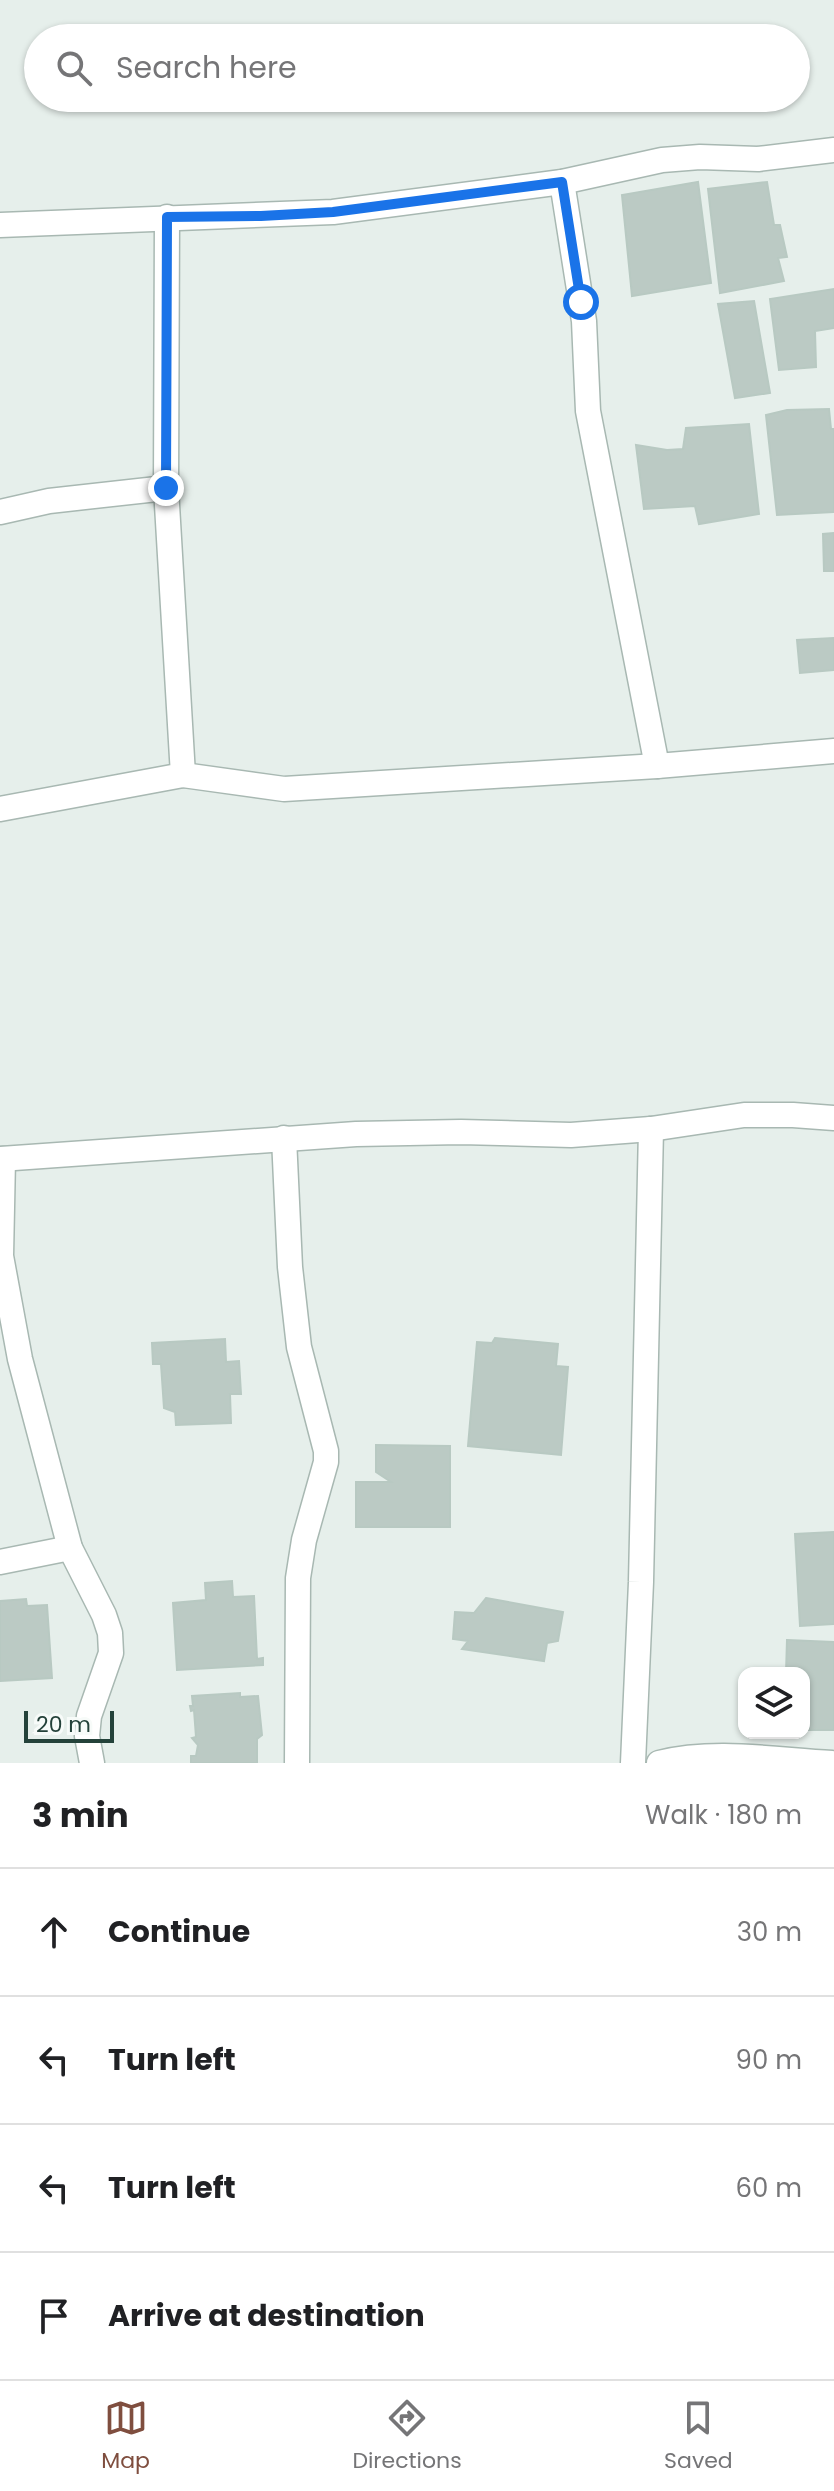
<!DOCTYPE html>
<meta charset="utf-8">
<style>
:root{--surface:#fff;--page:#f2f2f2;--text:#202124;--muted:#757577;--line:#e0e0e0;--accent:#7f4e3f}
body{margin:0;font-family:Poppins,sans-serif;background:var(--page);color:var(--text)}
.controls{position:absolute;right:24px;bottom:24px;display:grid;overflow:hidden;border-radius:16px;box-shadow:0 2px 6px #0004}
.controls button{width:72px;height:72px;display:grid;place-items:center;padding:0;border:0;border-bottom:2px solid var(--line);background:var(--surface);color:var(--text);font:40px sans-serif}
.scale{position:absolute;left:24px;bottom:20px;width:90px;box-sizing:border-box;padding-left:8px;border:4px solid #24423a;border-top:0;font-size:22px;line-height:28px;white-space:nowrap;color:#24423a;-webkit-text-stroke:6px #f7fbf9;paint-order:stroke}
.stop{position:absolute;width:24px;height:24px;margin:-18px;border:6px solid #1a73e8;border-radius:50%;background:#fff}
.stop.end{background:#1a73e8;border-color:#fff;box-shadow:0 2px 8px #0008}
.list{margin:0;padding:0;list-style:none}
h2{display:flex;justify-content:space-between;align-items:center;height:104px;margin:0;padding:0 32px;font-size:34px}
h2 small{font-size:26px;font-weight:400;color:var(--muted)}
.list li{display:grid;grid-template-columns:52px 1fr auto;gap:24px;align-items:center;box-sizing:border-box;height:128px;padding:0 32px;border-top:2px solid var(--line)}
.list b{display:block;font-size:30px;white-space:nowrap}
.list em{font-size:26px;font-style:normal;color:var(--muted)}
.icon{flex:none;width:44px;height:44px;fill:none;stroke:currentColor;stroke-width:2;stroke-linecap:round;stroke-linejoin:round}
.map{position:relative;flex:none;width:834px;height:1763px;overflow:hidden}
.search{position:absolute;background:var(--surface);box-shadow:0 2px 6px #0004;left:24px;right:24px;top:24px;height:88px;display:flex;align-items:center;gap:20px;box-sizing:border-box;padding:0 28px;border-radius:44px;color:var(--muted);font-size:30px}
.sheet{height:616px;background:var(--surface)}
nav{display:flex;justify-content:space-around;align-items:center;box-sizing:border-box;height:112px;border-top:2px solid var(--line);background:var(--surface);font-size:22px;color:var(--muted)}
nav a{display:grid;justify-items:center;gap:4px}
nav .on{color:var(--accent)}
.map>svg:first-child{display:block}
.building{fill:#bbcac4;stroke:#b8c9c2;stroke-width:2}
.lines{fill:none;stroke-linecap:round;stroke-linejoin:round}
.minor-casing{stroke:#a8b8b2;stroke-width:27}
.minor{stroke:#fff;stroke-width:24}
.route{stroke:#1a73e8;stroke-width:10}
</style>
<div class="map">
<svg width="834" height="1763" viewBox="0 0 834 1763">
<rect width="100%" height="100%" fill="#e6efeb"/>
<g class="building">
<path d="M698,182l13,101 -79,13 -10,-101z"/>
<path d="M767,182l7,43h6l7,32 -9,1 6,23 -64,12 -12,-104z"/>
<path d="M834,289v39l-19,3 1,36 -37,3 -9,-71z"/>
<path d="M754,301l16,92 -35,5 -17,-94z"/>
<path d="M829,409l2,20h3v83l-57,3 -11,-100 21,-5z"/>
<path d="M749,424l10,90 -60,10 -4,-18 -51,3 -8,-64 31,5 16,-1 3,-21z"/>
<path d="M834,533v38h-10l-1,-37z"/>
<path d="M834,638v32l-34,3 -3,-33z"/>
<path d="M495,1338l63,6 -2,22 12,1 -7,88 -93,-9 9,-104 15,1z"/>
<path d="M225,1339l1,23 13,-1 2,33h-11l1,29 -55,2 -1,-13 -11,-4 -3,-44h-8l-1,-21z"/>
<path d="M376,1445l74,1v81h-94v-45h35l-15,-10z"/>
<path d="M834,1532v92l-34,2 -5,-92z"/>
<path d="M232,1581l1,16 21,-1 3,63 6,-1v7l-86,5 -4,-67 33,-3 -1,-17z"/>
<path d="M486,1598l77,14 -5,29 -11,2 -3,18 -82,-12 6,-8 -15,-2 2,-27 19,1z"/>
<path d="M26,1599l1,7 20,-1 5,73 -52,3v-80z"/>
<path d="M787,1640l47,2v88h-30v-57h-18z"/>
<path d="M240,1693v4l18,-1 4,39 -5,4v24h-66v-7h5l2,-11 -6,-7 4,-1 -2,-27 -3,1 -1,-5h3l-1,-10z"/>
</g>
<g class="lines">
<g class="minor-casing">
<g id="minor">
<path d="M562,182l22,139 4,90 69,355"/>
<path d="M0,225l333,-13 229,-30 100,-22 38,-3 58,2 76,-9"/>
<path d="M0,512l49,-11 117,-13"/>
<path d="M183,775l101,14 373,-23 177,-15"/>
<path d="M0,809l183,-34 -17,-287 1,-271"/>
<path d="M284,1138l6,129 9,80 27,104v11l-22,78 -6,38 -1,185"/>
<path d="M0,1159l356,-25 105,-2 110,3 80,-6 93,-14h49l41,3"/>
<path d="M3,1159l-2,97 19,103 50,189 34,67 6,18 1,20 -22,63 -2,20 5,27"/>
<path d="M0,1562l70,-14"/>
<path d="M633,1763l8,-181 10,-453"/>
<path d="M659,1763c56,-14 116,-3 173,0"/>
</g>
</g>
<use href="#minor" class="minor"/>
</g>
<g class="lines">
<path class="route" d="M166,488l1,-271 94,-1 72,-4 229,-30 19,120"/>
</g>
</svg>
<div class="controls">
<button><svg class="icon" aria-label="layers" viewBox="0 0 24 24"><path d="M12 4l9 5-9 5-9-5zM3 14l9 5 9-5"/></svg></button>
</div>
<div class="scale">20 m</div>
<div class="stop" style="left:581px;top:302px"></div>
<div class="stop end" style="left:166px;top:488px"></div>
<div class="search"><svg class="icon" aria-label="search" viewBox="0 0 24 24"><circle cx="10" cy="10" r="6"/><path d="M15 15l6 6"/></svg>Search here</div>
</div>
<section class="sheet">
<h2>3 min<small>Walk · 180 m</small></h2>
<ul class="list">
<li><svg class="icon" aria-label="ahead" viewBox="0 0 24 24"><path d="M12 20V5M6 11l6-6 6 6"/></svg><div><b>Continue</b></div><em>30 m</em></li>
<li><svg class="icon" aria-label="left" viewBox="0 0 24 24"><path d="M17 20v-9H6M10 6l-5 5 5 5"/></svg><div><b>Turn left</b></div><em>90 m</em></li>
<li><svg class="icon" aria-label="left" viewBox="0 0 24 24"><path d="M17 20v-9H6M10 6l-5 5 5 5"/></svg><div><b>Turn left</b></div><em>60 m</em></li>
<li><svg class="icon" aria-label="arrive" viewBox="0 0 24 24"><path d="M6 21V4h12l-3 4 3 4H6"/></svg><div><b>Arrive at destination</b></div></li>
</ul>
</section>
<nav>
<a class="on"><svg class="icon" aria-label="map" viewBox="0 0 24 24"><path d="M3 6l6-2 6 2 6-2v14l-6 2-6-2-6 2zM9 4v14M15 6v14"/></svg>Map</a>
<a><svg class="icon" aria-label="directions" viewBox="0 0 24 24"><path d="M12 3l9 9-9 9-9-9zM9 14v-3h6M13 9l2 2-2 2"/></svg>Directions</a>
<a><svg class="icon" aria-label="saved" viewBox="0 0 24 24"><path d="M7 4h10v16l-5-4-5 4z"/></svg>Saved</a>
</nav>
